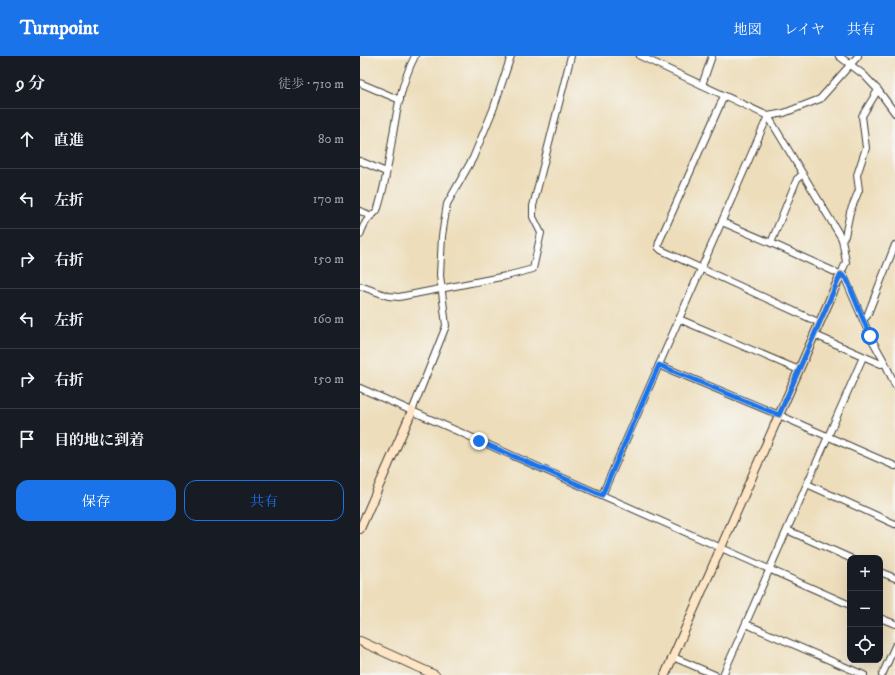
<!DOCTYPE html>
<html lang="ja">
<meta charset="utf-8">
<style>
:root{--surface:#171b24;--page:#242831;--text:#f1f3f6;--muted:#9ea1a6;--line:#363941;--accent:#1a73e8}
body{margin:0;font-family:"IM FELL DW Pica","Noto Serif JP",serif;background:var(--page);color:var(--text)}
.controls{position:absolute;right:12px;bottom:12px;display:grid;overflow:hidden;border-radius:8px;box-shadow:0 4px 16px #0002}
.controls button{width:36px;height:36px;display:grid;place-items:center;padding:0;border:0;border-bottom:1px solid var(--line);background:var(--surface);color:var(--text);font:20px sans-serif}
.stop{position:absolute;width:12px;height:12px;margin:-9px;border:3px solid #1a73e8;border-radius:50%;background:#fff}
.stop.end{background:#1a73e8;border-color:#fff;box-shadow:0 1px 4px #0008}
.list{margin:0;padding:0;list-style:none}
h2{display:flex;justify-content:space-between;align-items:center;height:52px;margin:0;padding:0 16px;font-size:17px}
h2 small{font-size:13px;font-weight:400;color:var(--muted)}
.list li{display:grid;grid-template-columns:26px 1fr auto;gap:12px;align-items:center;box-sizing:border-box;height:60px;padding:0 16px;border-top:1px solid var(--line)}
.list b{display:block;font-size:15px;white-space:nowrap}
.list em{font-size:13px;font-style:normal;color:var(--muted)}
.actions{display:flex;gap:8px;padding:12px 16px}
.actions a{flex:1;padding:9px 0;border:1px solid var(--accent);border-radius:12px;text-align:center;font-size:14px;color:var(--accent)}
.actions .main{background:var(--accent);color:#fff}
.icon{flex:none;width:22px;height:22px;fill:none;stroke:currentColor;stroke-width:2;stroke-linecap:round;stroke-linejoin:round}
.map{position:relative;flex:none;width:535px;height:619px;overflow:hidden}
header{display:flex;align-items:center;gap:24px;box-sizing:border-box;height:56px;padding:0 20px;background:var(--accent);color:#fff}
header strong{font-size:19px}
nav{display:flex;gap:22px;margin-inline-start:auto;font-size:14px}
main{display:flex}
aside{flex:1;background:var(--surface)}
.map>svg:first-child{display:block}
.lines{fill:none;stroke-linecap:round;stroke-linejoin:round}
.street-casing{stroke:#3b3934;stroke-width:8}
.secondary-casing{stroke:#3b3934;stroke-width:10}
.street{stroke:#fff;stroke-width:6}
.secondary{stroke:#fee5c5;stroke-width:8}
.route{stroke:#1a73e8;stroke-width:5}
</style>
<header>
<strong>Turnpoint</strong>
<nav><a>地図</a><a>レイヤ</a><a>共有</a></nav>
</header>
<main>
<aside>
<h2>9 分<small>徒歩 · 710 m</small></h2>
<ul class="list">
<li><svg class="icon" aria-label="ahead" viewBox="0 0 24 24"><path d="M12 20V5M6 11l6-6 6 6"/></svg><div><b>直進</b></div><em>80 m</em></li>
<li><svg class="icon" aria-label="left" viewBox="0 0 24 24"><path d="M17 20v-9H6M10 6l-5 5 5 5"/></svg><div><b>左折</b></div><em>170 m</em></li>
<li><svg class="icon" aria-label="right" viewBox="0 0 24 24"><path d="M7 20v-9h11M14 6l5 5-5 5"/></svg><div><b>右折</b></div><em>150 m</em></li>
<li><svg class="icon" aria-label="left" viewBox="0 0 24 24"><path d="M17 20v-9H6M10 6l-5 5 5 5"/></svg><div><b>左折</b></div><em>160 m</em></li>
<li><svg class="icon" aria-label="right" viewBox="0 0 24 24"><path d="M7 20v-9h11M14 6l5 5-5 5"/></svg><div><b>右折</b></div><em>150 m</em></li>
<li><svg class="icon" aria-label="arrive" viewBox="0 0 24 24"><path d="M6 21V4h12l-3 4 3 4H6"/></svg><div><b>目的地に到着</b></div></li>
</ul>
<div class="actions"><a class="main">保存</a><a>共有</a></div>
</aside>
<div class="map">
<svg width="535" height="619" viewBox="0 0 535 619">
<rect width="100%" height="100%" fill="#f6f6f2"/>
<filter id="ink" filterUnits="userSpaceOnUse"><feTurbulence type="fractalNoise" baseFrequency=".025" numOctaves="2"/><feDisplacementMap in="SourceGraphic" scale="8" xChannelSelector="R" yChannelSelector="G"/><feConvolveMatrix kernelMatrix="1 2 1 2 8 2 1 2 1" color-interpolation-filters="sRGB"/></filter>
<filter id="wash" filterUnits="userSpaceOnUse"><feTurbulence type="fractalNoise" baseFrequency=".012" numOctaves="4" result="noise"/><feDisplacementMap in="SourceGraphic" scale="16" xChannelSelector="R" yChannelSelector="G"/><feGaussianBlur stdDeviation="0.9" result="paint"/><feColorMatrix in="noise" values="0 0 0 0 0 0 0 0 0 0 0 0 0 0 0 0 0 1.4 0 .05"/><feComposite in="paint" operator="in"/></filter>
<g filter="url(#wash)">
<rect width="100%" height="100%" fill="#edddba"/>
</g>
<g filter="url(#ink)">
<g class="lines">
<g class="street-casing">
<g id="street">
<path d="M280,0l128,60 74,123 4,23 -5,12"/>
<path d="M479,0l25,19 14,15 17,23"/>
<path d="M0,27l40,17"/>
<path d="M342,29l10,-29"/>
<path d="M364,40l-65,146 -1,5 3,3 159,73"/>
<path d="M408,60l16,-3 36,-14 38,-43"/>
<path d="M0,105l26,11"/>
<path d="M0,155l5,2 4,4"/>
<path d="M362,166l49,21 26,-64 6,-5"/>
<path d="M0,179c2,-6 4,-11 8,-16 3,-4 9,-6 10,-11 16,-49 13,-106 37,-152"/>
<path d="M482,183l3,-3 5,-24 9,-22 -2,-15 9,-27 -4,-32 16,-26"/>
<path d="M411,187l73,33 26,60 15,27 10,22"/>
<path d="M0,230l28,10 11,1 107,-21 27,-7 8,-36 -8,-16v-11l38,-150"/>
<path d="M319,263l120,51"/>
<path d="M503,264l4,-4 28,-71"/>
<path d="M455,279l66,29 4,-1"/>
<path d="M299,309l120,50 116,51"/>
<path d="M0,332l490,217"/>
<path d="M52,355l34,-85 -6,-51 2,-39 5,-32 26,-46 20,-48 18,-54"/>
<path d="M447,428l88,40"/>
<path d="M242,439l166,-379"/>
<path d="M427,474l63,28"/>
<path d="M520,516l15,6"/>
<path d="M520,562l15,6"/>
<path d="M386,568l118,51"/>
<path d="M313,601l42,18"/>
<path d="M363,619l140,-318"/>
<path d="M522,619l13,-29"/>
</g>
</g>
<g class="secondary-casing">
<g id="secondary">
<path d="M0,473l52,-118"/>
<path d="M0,585l75,34"/>
<path d="M305,619l176,-401"/>
</g>
</g>
<use href="#street" class="street"/>
<use href="#secondary" class="secondary"/>
</g>
</g>
<g class="lines" filter="url(#ink)">
<path class="route" d="M119,385l123,54 57,-130 120,50 62,-141 6,6 23,56"/>
</g>
</svg>
<div class="controls">
<button>+</button>
<button>−</button>
<button><svg class="icon" aria-label="locate" viewBox="0 0 24 24"><circle cx="12" cy="12" r="6"/><path d="M12 2v4M12 18v4M2 12h4M18 12h4"/></svg></button>
</div>
<div class="stop" style="left:510px;top:280px"></div>
<div class="stop end" style="left:119px;top:385px"></div>
</div>
</main>
